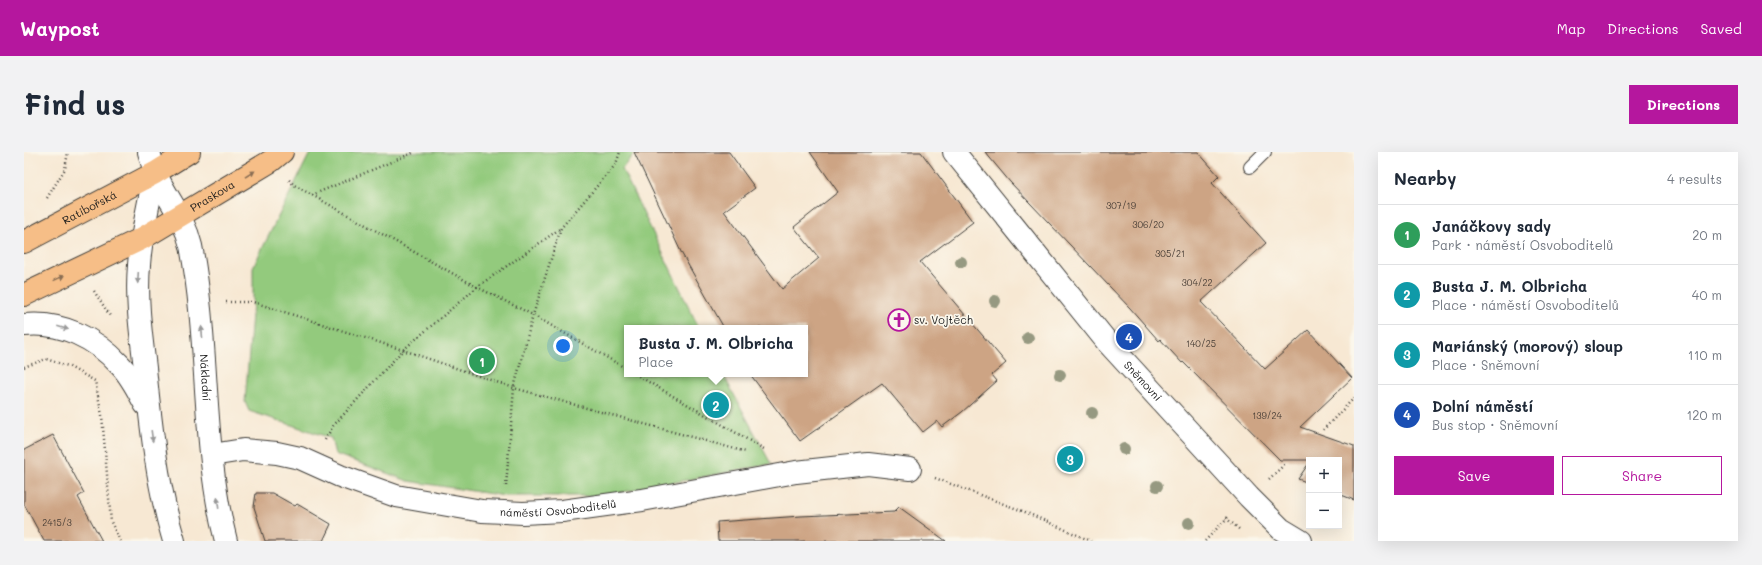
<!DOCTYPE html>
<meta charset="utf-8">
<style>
:root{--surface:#fff;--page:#f2f2f3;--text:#1f2937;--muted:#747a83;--line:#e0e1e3;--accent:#b5179e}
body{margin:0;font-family:Mali,sans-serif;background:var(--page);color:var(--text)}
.controls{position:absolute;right:12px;bottom:12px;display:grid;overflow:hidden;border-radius:0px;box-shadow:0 4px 16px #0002}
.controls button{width:36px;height:36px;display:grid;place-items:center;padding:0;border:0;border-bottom:1px solid var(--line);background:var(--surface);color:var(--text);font:20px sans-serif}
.you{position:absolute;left:539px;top:194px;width:14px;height:14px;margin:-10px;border:3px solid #fff;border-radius:50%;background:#1a73e8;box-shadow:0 0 0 6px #1a73e833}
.badge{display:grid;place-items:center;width:26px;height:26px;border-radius:50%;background:var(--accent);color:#fff;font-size:13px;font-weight:700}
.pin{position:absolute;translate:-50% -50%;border:2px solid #fff;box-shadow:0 1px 4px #0006}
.popup{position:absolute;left:600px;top:173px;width:184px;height:52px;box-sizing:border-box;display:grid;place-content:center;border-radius:0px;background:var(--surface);filter:drop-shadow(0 1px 3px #0005);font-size:13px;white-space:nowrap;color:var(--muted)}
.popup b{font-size:15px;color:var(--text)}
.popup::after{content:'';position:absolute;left:50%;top:100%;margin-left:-8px;border:8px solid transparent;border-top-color:var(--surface)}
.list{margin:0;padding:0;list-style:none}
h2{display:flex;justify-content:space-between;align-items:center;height:52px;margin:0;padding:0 16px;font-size:17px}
h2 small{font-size:13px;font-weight:400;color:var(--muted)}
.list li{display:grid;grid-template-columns:26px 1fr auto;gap:12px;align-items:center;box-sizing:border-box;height:60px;padding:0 16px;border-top:1px solid var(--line)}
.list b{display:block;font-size:15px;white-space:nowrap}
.list p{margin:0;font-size:13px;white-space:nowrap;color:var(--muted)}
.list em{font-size:13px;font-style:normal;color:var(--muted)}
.actions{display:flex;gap:8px;padding:12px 16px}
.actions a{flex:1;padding:9px 0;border:1px solid var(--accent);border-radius:0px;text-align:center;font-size:14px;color:var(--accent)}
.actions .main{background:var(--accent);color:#fff}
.map{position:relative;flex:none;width:1330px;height:389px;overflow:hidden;border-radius:0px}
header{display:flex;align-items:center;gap:24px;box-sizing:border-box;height:56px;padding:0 20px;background:var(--accent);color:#fff}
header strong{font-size:19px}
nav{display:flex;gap:22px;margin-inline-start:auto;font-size:14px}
.intro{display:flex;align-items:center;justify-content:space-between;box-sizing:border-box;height:96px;padding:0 24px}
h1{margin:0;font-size:28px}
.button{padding:10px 18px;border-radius:0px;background:var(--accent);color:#fff;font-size:14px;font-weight:700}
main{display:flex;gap:24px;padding:0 24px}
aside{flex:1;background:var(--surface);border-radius:0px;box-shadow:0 4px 16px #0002}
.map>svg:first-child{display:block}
.green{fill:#93ca7d;stroke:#58734c}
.building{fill:#cda484}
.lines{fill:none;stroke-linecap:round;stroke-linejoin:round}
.service-casing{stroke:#3d3b37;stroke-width:14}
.minor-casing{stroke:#3d3b37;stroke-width:24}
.tertiary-casing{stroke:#3d3b37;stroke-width:24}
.primary-casing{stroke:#3d3b37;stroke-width:24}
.path{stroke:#3d3b37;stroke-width:2.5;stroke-dasharray:1 3;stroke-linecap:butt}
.service{stroke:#fff;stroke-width:12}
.minor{stroke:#fff;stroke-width:22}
.tertiary{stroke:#fff;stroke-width:22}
.primary{stroke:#f6be87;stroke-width:22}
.tree{fill:#969981}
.oneway{fill:#896d52}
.oneway2{fill:#999}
.labels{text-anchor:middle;stroke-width:3.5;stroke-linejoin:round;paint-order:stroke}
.number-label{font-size:9px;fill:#483e36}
.street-label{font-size:11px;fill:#1c1c1c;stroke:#fbf7ec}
.poi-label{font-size:11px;fill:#1c1c1c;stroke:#fbf7ec;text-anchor:start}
</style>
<header>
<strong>Waypost</strong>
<nav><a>Map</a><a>Directions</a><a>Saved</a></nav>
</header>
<div class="intro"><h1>Find us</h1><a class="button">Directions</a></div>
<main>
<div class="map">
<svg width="1330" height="389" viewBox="0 0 1330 389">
<rect width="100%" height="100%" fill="#fbf7ec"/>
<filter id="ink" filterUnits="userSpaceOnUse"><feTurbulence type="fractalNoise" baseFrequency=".025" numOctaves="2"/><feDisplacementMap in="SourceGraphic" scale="8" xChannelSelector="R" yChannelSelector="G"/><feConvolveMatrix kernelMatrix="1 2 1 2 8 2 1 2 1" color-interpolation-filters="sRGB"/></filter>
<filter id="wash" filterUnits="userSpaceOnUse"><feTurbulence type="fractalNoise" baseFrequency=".012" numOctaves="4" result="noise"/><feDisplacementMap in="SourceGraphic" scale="16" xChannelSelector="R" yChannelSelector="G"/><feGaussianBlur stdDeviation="0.9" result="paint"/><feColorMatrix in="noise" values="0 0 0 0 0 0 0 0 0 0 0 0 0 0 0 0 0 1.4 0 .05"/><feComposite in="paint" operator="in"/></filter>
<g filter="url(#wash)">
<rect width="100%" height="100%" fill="#f7e8d3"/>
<path class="green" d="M289,0h322l-13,17 77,159h-72v46h96l48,90 -169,32h-97l-97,-15 -73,-27 -4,-16 -82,-27 -4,-9 8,-100v-35l56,-112z"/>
<g id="blocks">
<g class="building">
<path d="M610,0h95l26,36 -31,23 58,78 37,-31 -25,-31 44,-35 -28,-40h111l52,70 -53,40 86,101 -14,12 5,6 -35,31 -20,15 -5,-6 -14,11 -41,-49 -82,58 -50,-67h55v-46h-81l-42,-74z"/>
<path d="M961,0h213l21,24 -7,7 54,60 -65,59 64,67 43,-39 44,48 -52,49 54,19v54l-15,-6v-34h-59l-97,-98 -1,1 -22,-24 -1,2 -29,-33 -120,-126z"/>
<path d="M29,283l31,58 -6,4 24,44h-58l-20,-37v-54z"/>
<path d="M1285,311v20l-11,-4z"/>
<path d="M232,341h16l23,13 2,-2 34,20 -8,17h-58l-11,-34z"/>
<path d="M875,355l47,34h-228l-1,-19 84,-6 93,-4z"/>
</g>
</g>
</g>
<g filter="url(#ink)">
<use href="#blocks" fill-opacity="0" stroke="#3d3b37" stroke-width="1"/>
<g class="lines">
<g class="service-casing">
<path id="service" d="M1226,15l15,-15"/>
</g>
<g class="minor-casing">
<g id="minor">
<path id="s1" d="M930,0l154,191 141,154 32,32 20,12"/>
<path id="s2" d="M188,303l31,-5 34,3 23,5 40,18 56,20 86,15 41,2 39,-2 80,-11 154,-28 72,-8 42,5"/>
</g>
</g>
<g class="tertiary-casing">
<g id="tertiary">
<path id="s3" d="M125,0c2,7 4,14 6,20 11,26 29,44 36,74 19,97 10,199 35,295"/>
<path d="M131,21c-6,30 -14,61 -16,92 -3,35 2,69 6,103 6,58 12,117 29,173"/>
<path d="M0,173c37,-4 71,13 96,40 11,11 18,26 25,39"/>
</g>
</g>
<g class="primary-casing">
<g id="primary">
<path id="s4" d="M0,90l131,-69 34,-21"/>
<path id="s5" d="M0,143l117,-56 130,-78 11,-9"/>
</g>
</g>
<g class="path">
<path d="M265,28l5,5 183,102 56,28 94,54"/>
<path d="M288,43l103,-43"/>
<path d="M23,46l18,-29 3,-17"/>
<path d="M70,139l16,25"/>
<path d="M202,150h27l150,48 111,38 232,64"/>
<path d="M0,215l22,-8 22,7 27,15 7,34 9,107 9,19"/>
<path d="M611,222l129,75"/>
<path d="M1299,278l31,-32"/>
<path d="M301,288l8,-14 70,-76 74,-63 84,-59"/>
<path d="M911,326l90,34 66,29"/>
<path d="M1245,327l16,-15"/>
<path d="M482,334l8,-98 19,-73 28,-87 55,-64 4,-12"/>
<path d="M1202,366l13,11"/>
<path d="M1181,389l24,-25"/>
</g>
<use href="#service" class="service"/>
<use href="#minor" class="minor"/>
<use href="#tertiary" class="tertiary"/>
<use href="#primary" class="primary"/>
</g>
<g class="tree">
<circle cx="937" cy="110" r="6"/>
<circle cx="971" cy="149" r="6"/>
<circle cx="1004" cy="186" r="6"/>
<circle cx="1036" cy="223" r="6"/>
<circle cx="1068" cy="261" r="6"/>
<circle cx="1100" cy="297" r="6"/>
<circle cx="1133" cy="334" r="6"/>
<circle cx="1165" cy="371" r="6"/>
</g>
<defs><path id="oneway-solid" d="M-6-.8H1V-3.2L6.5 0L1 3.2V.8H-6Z"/></defs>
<g class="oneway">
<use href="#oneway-solid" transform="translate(226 22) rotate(-32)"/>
<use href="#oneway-solid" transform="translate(35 126) rotate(-25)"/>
</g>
<g class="oneway2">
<use href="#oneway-solid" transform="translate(114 126) rotate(93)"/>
<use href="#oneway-solid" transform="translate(39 176) rotate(16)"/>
<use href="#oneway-solid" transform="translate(178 180) rotate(-95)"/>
<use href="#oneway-solid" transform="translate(128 284) rotate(82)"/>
<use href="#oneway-solid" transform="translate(194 351) rotate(-97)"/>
</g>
</g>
<defs>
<g id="church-ring" transform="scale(1.15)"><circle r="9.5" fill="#fbf7ec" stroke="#b5179e" stroke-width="1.5"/><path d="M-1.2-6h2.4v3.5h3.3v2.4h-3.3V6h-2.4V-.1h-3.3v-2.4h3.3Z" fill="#b5179e"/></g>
</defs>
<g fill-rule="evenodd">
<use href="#church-ring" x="875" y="168"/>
</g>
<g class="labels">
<g class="number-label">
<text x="1097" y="57">307/19</text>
<text x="1124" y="76">306/20</text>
<text x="1146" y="105">305/21</text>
<text x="1173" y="134">304/22</text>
<text x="1177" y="195">140/25</text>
<text x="1243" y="267">139/24</text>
<text x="33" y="374">2415/3</text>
</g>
<g class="street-label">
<text dy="4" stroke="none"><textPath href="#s5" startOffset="213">Praskova</textPath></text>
<text dy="4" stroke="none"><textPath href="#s4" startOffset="74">Ratibořská</textPath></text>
<text dy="4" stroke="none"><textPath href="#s3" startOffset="236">Nákladní</textPath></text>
<text dy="4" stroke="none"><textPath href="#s1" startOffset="297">Sněmovní</textPath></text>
<text dy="4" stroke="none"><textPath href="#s2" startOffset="356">náměstí Osvoboditelů</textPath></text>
</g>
<g class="poi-label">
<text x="890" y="172">sv. Vojtěch</text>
</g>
</g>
</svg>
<div class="controls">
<button>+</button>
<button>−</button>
</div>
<div class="you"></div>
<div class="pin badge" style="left:458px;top:209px;background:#2e9e5b">1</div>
<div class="pin badge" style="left:692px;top:253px;background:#0f9aa8">2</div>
<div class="popup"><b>Busta J. M. Olbricha</b>Place</div>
<div class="pin badge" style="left:1046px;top:307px;background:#0f9aa8">3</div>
<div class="pin badge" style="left:1105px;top:185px;background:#1a4fb4">4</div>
</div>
<aside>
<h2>Nearby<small>4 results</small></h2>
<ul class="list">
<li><span class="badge" style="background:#2e9e5b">1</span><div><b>Janáčkovy sady</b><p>Park · náměstí Osvoboditelů</p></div><em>20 m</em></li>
<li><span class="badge" style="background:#0f9aa8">2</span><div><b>Busta J. M. Olbricha</b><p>Place · náměstí Osvoboditelů</p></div><em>40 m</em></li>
<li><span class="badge" style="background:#0f9aa8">3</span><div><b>Mariánský (morový) sloup</b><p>Place · Sněmovní</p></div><em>110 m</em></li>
<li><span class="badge" style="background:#1a4fb4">4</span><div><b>Dolní náměstí</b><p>Bus stop · Sněmovní</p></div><em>120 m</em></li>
</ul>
<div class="actions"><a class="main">Save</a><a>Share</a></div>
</aside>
</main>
